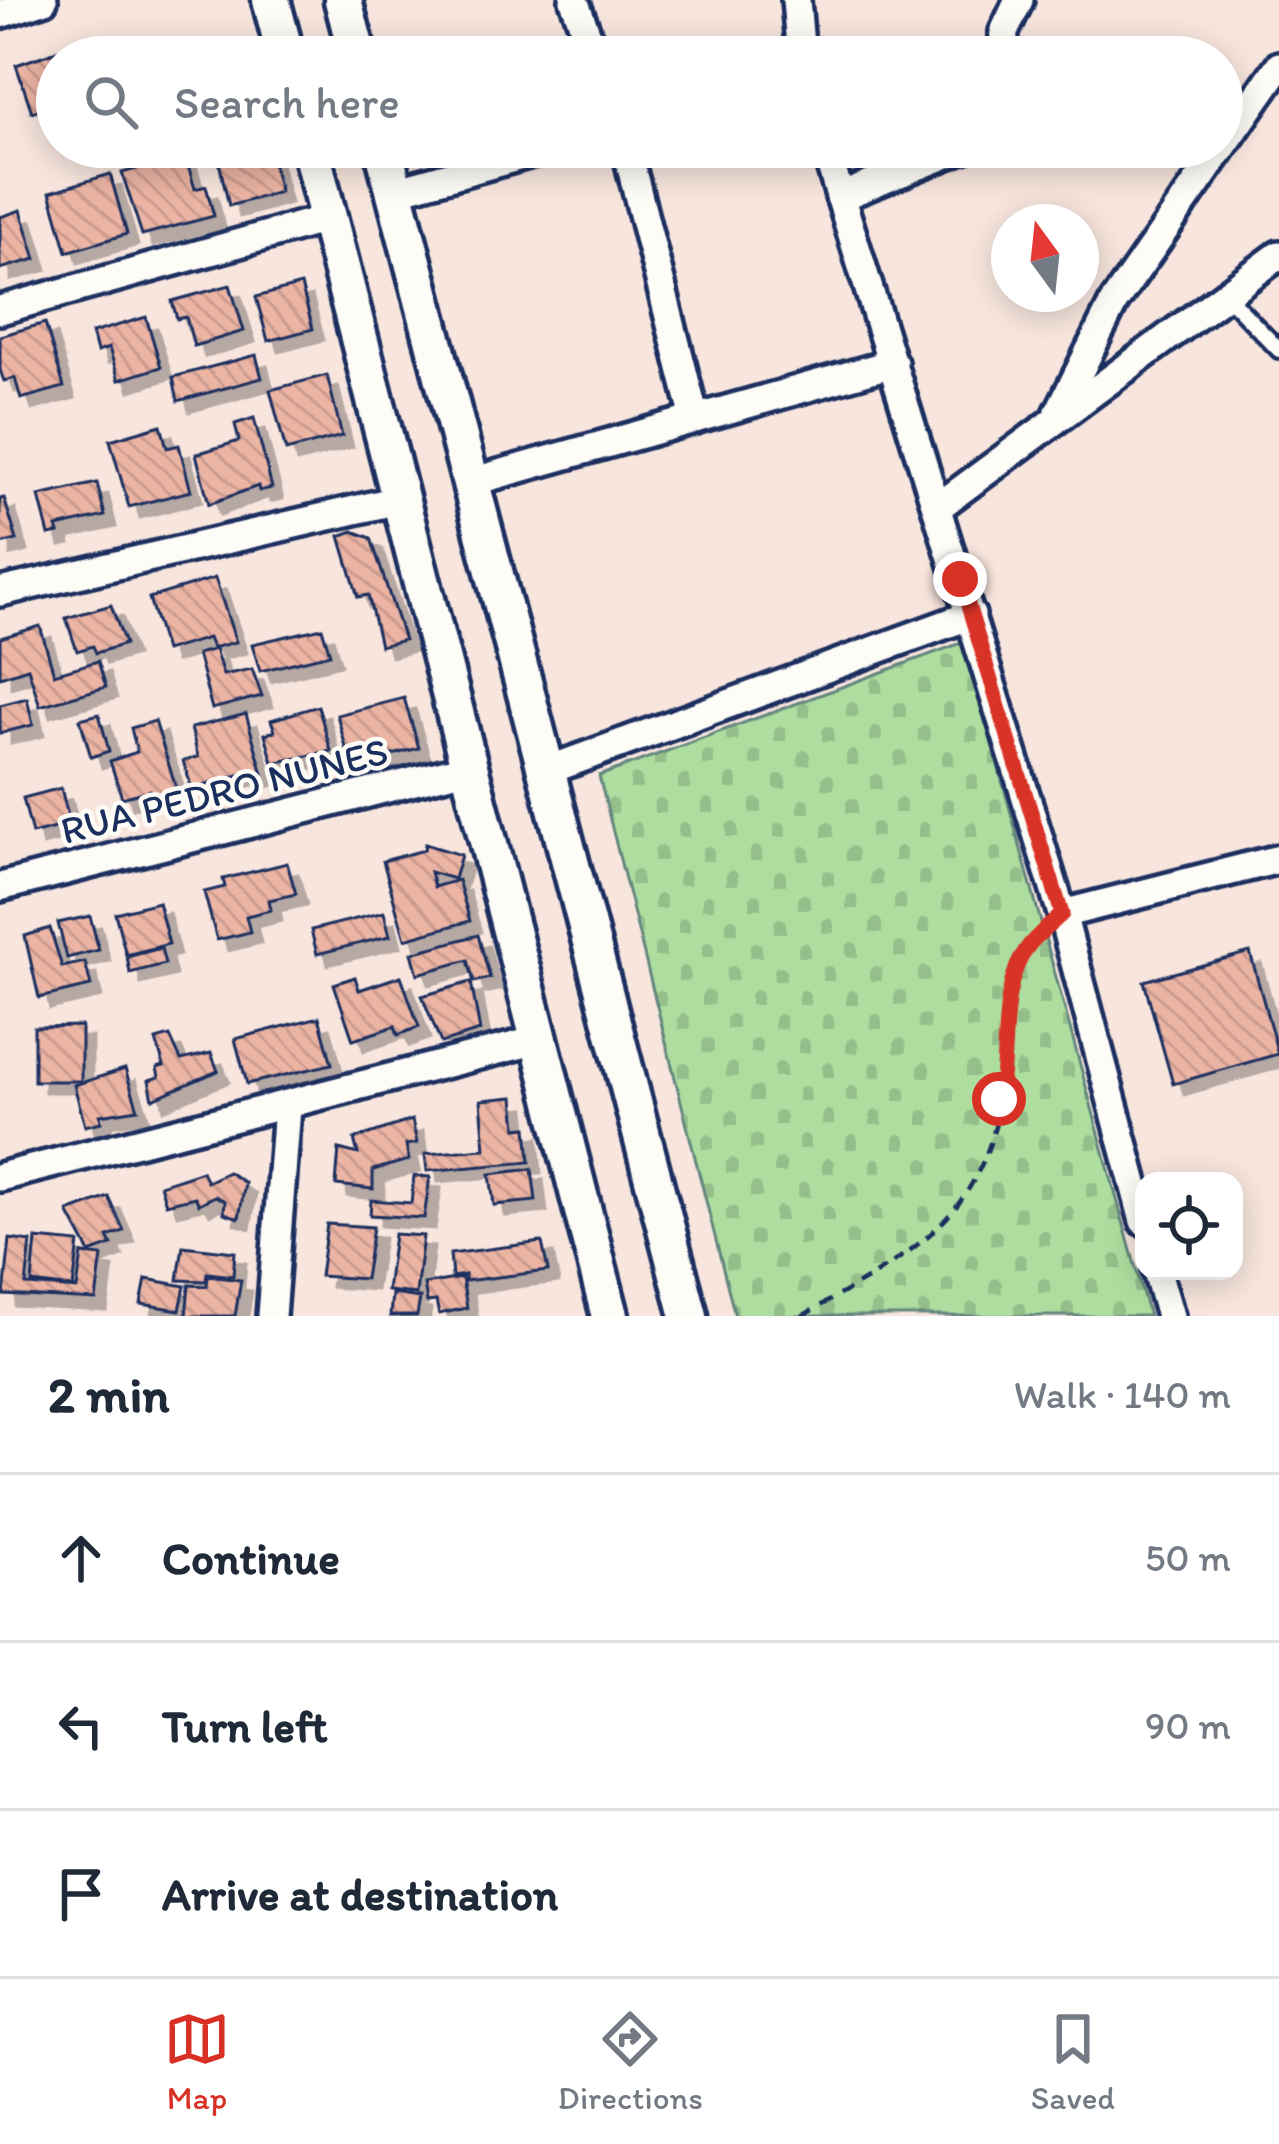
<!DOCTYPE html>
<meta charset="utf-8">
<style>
:root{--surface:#fff;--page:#f6f6f7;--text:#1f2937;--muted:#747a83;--line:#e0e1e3;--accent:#d93025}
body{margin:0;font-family:Itim,sans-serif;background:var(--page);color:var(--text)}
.controls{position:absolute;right:36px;bottom:36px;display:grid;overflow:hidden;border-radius:24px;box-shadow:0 6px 30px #0003}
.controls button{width:108px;height:108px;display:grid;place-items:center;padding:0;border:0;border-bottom:3px solid var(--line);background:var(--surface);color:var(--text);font:60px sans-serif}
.compass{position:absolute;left:991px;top:204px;width:108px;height:108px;border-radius:50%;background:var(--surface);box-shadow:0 6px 30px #0003;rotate:345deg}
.stop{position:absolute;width:36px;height:36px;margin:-27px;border:9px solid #d93025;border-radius:50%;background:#fff}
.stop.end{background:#d93025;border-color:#fff;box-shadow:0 3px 12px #0008}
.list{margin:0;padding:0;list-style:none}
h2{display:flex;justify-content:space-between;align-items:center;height:156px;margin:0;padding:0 48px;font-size:51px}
h2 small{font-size:39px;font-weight:400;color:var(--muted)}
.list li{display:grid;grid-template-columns:78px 1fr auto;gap:36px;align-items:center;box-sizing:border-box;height:168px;padding:0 48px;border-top:3px solid var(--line)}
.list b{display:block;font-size:45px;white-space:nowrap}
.list em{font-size:39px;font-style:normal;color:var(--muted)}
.icon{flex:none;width:66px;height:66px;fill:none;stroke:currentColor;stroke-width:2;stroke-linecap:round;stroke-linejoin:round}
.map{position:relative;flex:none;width:1279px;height:1316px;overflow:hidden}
.search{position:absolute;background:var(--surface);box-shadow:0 6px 30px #0003;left:36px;right:36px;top:36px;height:132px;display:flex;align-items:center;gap:30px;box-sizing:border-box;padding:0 42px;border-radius:66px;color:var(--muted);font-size:45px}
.sheet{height:660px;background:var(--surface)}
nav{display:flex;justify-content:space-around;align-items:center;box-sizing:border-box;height:168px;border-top:3px solid var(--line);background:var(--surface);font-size:33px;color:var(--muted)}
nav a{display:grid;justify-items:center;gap:6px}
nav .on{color:var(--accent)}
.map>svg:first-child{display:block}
.cemetery{fill:url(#cemetery-stones);stroke:#64867e;stroke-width:3}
.building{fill:url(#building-back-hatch);stroke:#1b2f5e;stroke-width:3;filter:url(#shadow)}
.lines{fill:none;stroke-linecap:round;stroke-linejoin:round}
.lane-casing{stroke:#1b2f5e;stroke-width:22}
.street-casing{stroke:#1b2f5e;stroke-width:36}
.secondary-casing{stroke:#1b2f5e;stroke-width:45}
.path{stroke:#1b2f5e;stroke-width:4.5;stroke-dasharray:12 9;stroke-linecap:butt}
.lane{stroke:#fdfcf7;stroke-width:14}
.street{stroke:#fdfcf7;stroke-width:27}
.secondary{stroke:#fdfcf7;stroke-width:36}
.route{stroke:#d93025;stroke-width:15}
.labels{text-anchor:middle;stroke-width:9;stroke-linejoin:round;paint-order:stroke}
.street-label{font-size:39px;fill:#1b2f5e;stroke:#fdfcf7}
</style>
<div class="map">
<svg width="1279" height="1316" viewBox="0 0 1279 1316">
<defs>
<pattern id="cemetery-stones" width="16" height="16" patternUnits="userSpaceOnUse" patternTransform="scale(3)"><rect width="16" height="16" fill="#adde9f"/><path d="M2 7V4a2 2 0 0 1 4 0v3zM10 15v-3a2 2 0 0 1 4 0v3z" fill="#94bf8b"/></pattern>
<pattern id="building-back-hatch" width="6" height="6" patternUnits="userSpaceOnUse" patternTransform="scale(3)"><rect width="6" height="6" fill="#ecb4a3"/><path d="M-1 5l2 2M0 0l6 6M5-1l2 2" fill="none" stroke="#ca9b8f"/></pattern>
<filter id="shadow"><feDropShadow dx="11" dy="11" stdDeviation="0" flood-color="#0004"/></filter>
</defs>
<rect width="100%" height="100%" fill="#f8e6de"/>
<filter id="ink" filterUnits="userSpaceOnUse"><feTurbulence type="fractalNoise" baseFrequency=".00833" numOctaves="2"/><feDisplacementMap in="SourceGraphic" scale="24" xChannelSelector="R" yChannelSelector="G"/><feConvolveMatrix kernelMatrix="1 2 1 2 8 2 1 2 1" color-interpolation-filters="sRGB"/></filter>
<g filter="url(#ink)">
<path class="cemetery" d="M964,642l185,674h-414l-136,-540z"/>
<g class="building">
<path d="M80,43l5,14h-28v47l-25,8 -16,-47z"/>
<path d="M269,148l11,44 -51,14 -10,-44z"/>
<path d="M185,155l10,34 11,-3 8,30 -72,19 -20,-62z"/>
<path d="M110,174l17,60 -60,18 -17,-60z"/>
<path d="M21,210l15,49 -36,10v-52z"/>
<path d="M230,285l14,46 -50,15 -8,-29 -9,2 -5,-18z"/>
<path d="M301,285l12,44 -45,12 -12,-44z"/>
<path d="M146,317l15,50 -42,13 -10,-32 -12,4 -5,-19z"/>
<path d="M45,323l19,64 -43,12 -6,-21 -11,3 -4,-11v-34z"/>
<path d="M256,355l6,23 -84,23 -5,-24z"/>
<path d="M327,375l15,61 -56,15 -16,-61z"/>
<path d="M254,418l18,70 -13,3 -1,-5 -49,18 -13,-50 43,-13 -4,-17z"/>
<path d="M161,425l6,23 12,-3 12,46 -62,16 -19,-67z"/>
<path d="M97,483l8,33 -48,11 2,6 -10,2 -10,-39z"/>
<path d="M4,498l13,42 -17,4v-45z"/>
<path d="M353,531l18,7 33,102 -24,6 -12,-51 -10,2 -18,-61z"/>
<path d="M215,578l21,64 -24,6 -4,-10 -43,13 -16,-53z"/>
<path d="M111,605l14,39 -29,9 -3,-7 -16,5 -11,-33z"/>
<path d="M40,626l14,48 44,-13 8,26 -66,19 -12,-38 -28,9v-39z"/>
<path d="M322,628l8,26 -70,17 -8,-27z"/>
<path d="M215,649l8,26 29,-6 10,27 -50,13 -15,-55z"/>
<path d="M27,698l6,27 -33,8v-28z"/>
<path d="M404,698l15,50 -68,18 -14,-51z"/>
<path d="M318,706l13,45 -58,12 -8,-29 10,-3 -4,-11z"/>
<path d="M99,714l10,37 -18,6 -11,-38z"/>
<path d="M246,714l17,60 -17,5 -1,-6 -53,16 -9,-28 15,-4 -7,-29z"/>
<path d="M155,721l22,70 -25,7 -2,-8 -28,8 -12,-37 27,-9 -6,-24z"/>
<path d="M61,788l9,36 -38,10 -9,-36z"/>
<path d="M425,844l36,11 -7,24 -24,-7 4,15 24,-7 12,41 -65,18 -22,-78 41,-11z"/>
<path d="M287,863l9,31 -27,6 2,10 -25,6 4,16 -33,8 -13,-48 21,-5 -2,-8z"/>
<path d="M158,902l11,42 -43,11 -11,-42z"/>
<path d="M384,912l6,24 -73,18 -6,-24z"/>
<path d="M90,916l9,34 -32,8 -9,-35z"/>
<path d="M50,928l12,39 23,-5 6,24 -52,12 -14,-62z"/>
<path d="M478,935l12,43 -16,4 -6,-22 -50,14 -6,-21z"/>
<path d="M161,948l4,16 -35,9 -3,-16z"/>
<path d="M1250,952l28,102 -105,30 -29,-103z"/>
<path d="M401,976l18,51 -21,8 -3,-9 -42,14 -19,-56 21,-7 4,13z"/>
<path d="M471,982l9,49 -39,12 -19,-47z"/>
<path d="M319,1017l13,47 -85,20 -12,-45z"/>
<path d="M81,1026v55h-47v-54z"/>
<path d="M170,1036l11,24 30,-7 7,18 -65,28 -4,-19 10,-3 -2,-9 7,-2 -8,-26z"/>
<path d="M125,1069l13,40 -38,6 1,7 -16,4 -11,-41z"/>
<path d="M514,1097l3,31 10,-1 3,35 -103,9 -2,-17 60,-5 -4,-49z"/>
<path d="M412,1120l5,23 -11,2 3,15 -36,10v19l-37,-4 3,-36 19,5 -4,-15z"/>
<path d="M532,1169l4,32 -42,4 -4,-31z"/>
<path d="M202,1171l5,11 21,-10 17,11 -6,35 -15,-5 1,-12 -10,-5 -16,8 -4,-7 -29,7 -6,-19z"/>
<path d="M414,1176l16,1 -6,41 -54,-3 1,-15 40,3z"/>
<path d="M109,1197l15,34 -16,6 4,8 -22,8 -22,-41z"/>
<path d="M327,1224l46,3 -8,52 -45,-3z"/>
<path d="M394,1234l29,2 -7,58 -29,-3z"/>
<path d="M10,1239l21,3 -5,43 51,4 5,-35 20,2 -6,44 -92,-5z"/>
<path d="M36,1239l43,4 -6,45 -41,-5z"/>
<path d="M542,1242l6,29 -83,10v-6l-13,2 -2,-23z"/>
<path d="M183,1246l52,6 -2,24 -26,-3 -1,8 -28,-1z"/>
<path d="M208,1276l33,4 -6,36h-49l3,-31 18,1z"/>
<path d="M462,1278l5,30 -28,6 -3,-13 -9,1 -3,-18z"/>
<path d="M146,1279l39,7 -5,24 -39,-6z"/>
<path d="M392,1294l28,4 -3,18h-27z"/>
</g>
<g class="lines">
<g class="lane-casing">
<path id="lane" d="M1227,296l52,54"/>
</g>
<g class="street-casing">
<g id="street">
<path d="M574,0l21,57"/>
<path d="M796,0l5,57"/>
<path d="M0,14l43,-14"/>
<path d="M1003,57l1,-25 15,-32"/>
<path d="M626,147l69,272"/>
<path d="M825,147l237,767 82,307"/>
<path d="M395,191l159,-44"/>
<path d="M840,197l125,-50"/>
<path d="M0,310l329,-92"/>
<path d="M1057,416l57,-114 165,-236"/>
<path d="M471,482l422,-119"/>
<path d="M938,507l341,-252"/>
<path d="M0,592l398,-92"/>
<path d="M546,771l425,-156"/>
<path d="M0,887l466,-119"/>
<path d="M1062,914l217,-55"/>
<path d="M0,1177l542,-138"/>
<path d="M1157,1271l13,45"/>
<path d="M271,1316l16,-208"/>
</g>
</g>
<g class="secondary-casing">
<g id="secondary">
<path d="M271,0l15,57"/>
<path d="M343,0l15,57"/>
<path d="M310,147l300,1169"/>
<path d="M383,147l306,1169"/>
</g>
</g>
<path class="path" d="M802,1316c124,-70 188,-101 205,-255 5,-49 -3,-91 35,-128"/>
<use href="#lane" class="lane"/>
<use href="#street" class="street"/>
<use href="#secondary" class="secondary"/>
</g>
</g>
<g class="lines" filter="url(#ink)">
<path class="route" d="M960,579l102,335c-11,11 -26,21 -35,34 -29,40 -18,104 -28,151"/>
</g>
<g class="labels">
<g class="street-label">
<text transform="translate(224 790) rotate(-14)" y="14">RUA PEDRO NUNES</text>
</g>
</g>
</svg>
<div class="controls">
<button><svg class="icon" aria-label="locate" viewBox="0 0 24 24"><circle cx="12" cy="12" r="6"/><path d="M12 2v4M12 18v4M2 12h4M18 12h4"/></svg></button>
</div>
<svg class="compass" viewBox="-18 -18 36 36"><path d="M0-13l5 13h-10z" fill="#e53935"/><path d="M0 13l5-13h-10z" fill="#747a83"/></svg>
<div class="stop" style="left:999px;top:1099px"></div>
<div class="stop end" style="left:960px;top:579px"></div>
<div class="search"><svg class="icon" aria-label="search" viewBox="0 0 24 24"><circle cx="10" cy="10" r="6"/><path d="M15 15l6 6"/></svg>Search here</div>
</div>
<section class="sheet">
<h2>2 min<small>Walk · 140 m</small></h2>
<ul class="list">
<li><svg class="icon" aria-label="ahead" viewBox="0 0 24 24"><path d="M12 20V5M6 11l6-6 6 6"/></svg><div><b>Continue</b></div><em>50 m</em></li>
<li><svg class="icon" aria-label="left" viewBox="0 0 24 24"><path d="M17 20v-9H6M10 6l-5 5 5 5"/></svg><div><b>Turn left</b></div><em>90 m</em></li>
<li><svg class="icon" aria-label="arrive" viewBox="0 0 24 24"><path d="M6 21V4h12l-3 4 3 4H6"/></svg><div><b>Arrive at destination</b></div></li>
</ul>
</section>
<nav>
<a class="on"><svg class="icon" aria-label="map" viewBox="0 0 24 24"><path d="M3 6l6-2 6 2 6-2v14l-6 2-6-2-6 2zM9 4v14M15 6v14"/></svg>Map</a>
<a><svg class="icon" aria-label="directions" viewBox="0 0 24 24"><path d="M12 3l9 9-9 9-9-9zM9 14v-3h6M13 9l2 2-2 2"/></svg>Directions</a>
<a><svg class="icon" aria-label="saved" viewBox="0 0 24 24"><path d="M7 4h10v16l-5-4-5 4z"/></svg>Saved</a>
</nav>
